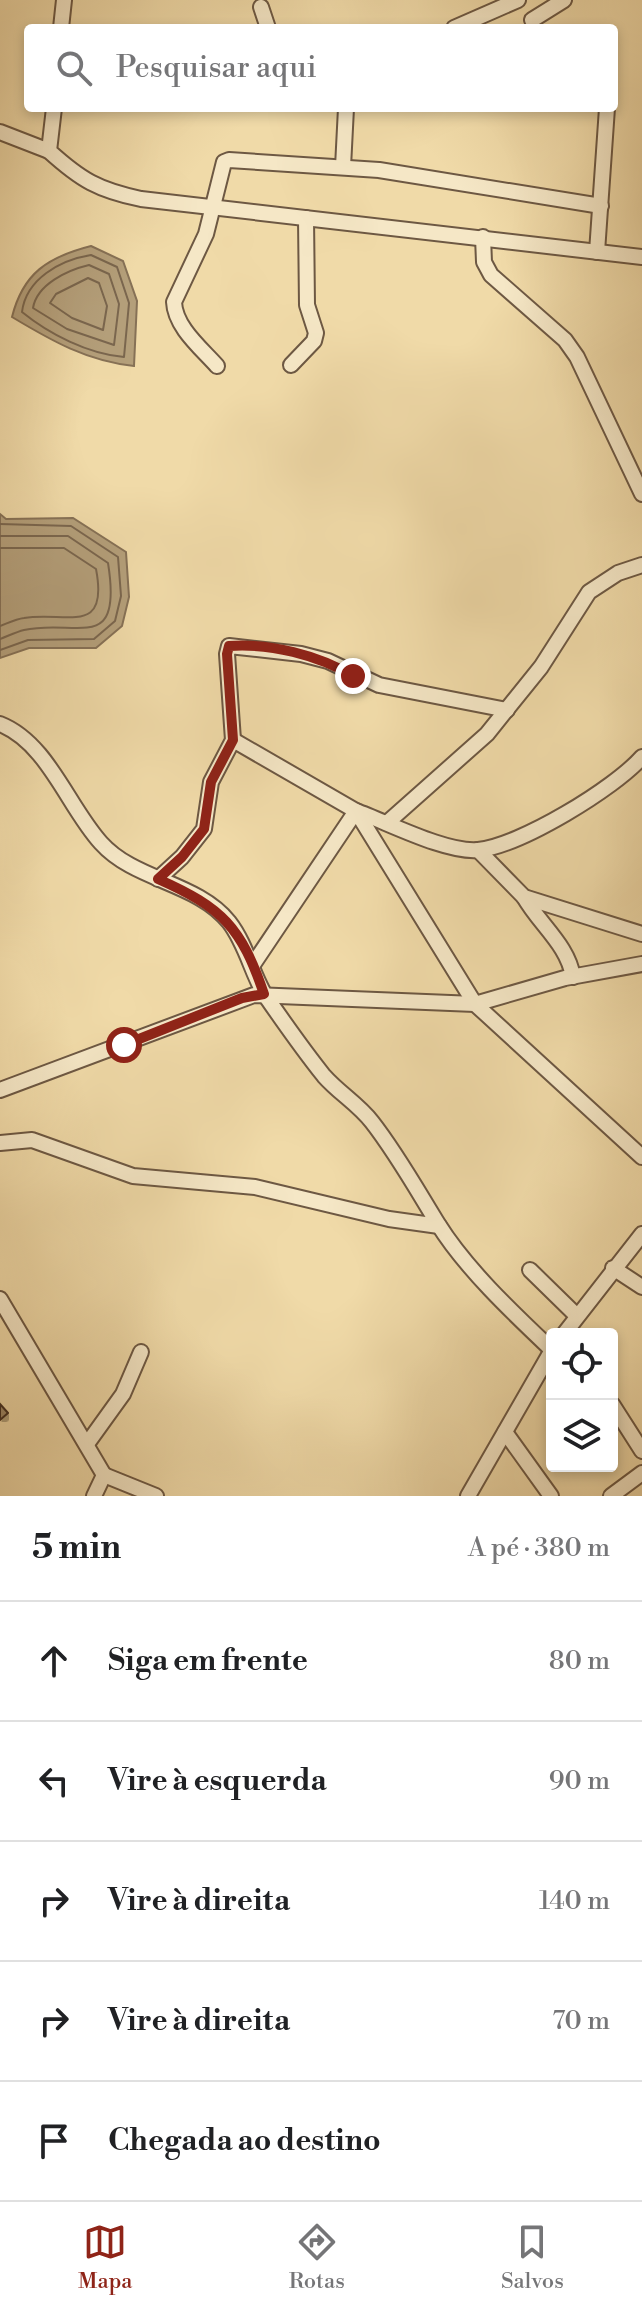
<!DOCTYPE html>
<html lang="pt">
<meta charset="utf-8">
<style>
:root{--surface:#fff;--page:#f6f6f6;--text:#202124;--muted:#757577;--line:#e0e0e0;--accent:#8f2418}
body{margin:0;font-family:"Libre Bodoni",serif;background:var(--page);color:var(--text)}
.controls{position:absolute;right:24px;bottom:24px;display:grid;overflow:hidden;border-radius:8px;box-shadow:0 4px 12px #0003}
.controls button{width:72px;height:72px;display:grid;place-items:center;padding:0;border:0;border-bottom:2px solid var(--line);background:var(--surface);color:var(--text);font:40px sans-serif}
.stop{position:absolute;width:24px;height:24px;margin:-18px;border:6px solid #8f2418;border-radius:50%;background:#fff}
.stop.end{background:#8f2418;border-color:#fff;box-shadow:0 2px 8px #0008}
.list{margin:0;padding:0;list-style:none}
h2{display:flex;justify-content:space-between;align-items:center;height:104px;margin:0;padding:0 32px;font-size:34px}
h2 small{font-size:26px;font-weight:400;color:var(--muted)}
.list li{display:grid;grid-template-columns:52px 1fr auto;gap:24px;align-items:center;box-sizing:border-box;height:120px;padding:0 32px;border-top:2px solid var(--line)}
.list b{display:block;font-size:30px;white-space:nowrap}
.list em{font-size:26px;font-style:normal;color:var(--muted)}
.icon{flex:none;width:44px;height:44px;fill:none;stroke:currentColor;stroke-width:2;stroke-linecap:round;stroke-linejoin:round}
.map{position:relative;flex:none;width:642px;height:1496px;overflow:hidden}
.search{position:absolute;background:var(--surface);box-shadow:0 4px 12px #0003;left:24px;right:24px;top:24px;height:88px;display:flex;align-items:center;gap:20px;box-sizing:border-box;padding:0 28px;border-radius:8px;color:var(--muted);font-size:30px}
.sheet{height:704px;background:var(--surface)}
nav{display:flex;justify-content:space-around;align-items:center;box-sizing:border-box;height:112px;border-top:2px solid var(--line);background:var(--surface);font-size:22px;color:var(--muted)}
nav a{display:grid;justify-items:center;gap:4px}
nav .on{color:var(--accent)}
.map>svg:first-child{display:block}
.water{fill:#b49f7a;stroke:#867156;stroke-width:2}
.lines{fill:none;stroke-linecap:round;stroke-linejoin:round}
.shore{stroke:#7a664e;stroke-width:2}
.building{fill:#9c8767;stroke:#412d21;stroke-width:2;filter:url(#shadow)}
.minor-casing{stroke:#6d5843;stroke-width:18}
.minor{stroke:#f5e7c6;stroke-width:14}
.route{stroke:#8f2418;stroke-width:10}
</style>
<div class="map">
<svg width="642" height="1496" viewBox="0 0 642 1496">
<defs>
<filter id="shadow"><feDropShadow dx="2.5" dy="4.5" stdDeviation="0" flood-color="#0004"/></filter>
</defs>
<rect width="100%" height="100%" fill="#f0daa8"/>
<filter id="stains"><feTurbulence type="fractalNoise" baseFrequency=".0025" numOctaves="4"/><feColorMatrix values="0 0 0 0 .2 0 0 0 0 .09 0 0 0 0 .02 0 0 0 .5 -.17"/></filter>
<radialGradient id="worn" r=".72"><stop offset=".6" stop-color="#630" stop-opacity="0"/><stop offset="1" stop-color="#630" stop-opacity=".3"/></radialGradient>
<g class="water">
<path d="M91,246l32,15 14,40 -3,65c-47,-5 -82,-25 -122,-49 11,-44 36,-60 79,-71z"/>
<path d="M0,514l6,5 67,-1 53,34 3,45 -7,29 -26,22h-67l-29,10z"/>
</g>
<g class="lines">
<g class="shore">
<path d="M91,255l26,12 12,36 -5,54c-36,-3 -75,-23 -102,-45 4,-33 38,-52 69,-57z"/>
<path d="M89,265l20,9 10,30 -5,41 -47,-16 -34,-21c4,-24 35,-38 56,-43z"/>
<path d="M88,278l11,5 8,23 -4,24 -31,-12 -22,-15 6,-9z"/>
<path d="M0,524l71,2 47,31 3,39 -6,25 -21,18 -66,1 -28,10"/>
<path d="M0,536h68l40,27c15,93 -32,55 -84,67 -8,2 -16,6 -24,9"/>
<path d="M0,548h64l32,21c13,68 -30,42 -72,49 -8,1 -16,5 -24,8"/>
</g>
</g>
<path class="building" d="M0,1404l8,9 -8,7z"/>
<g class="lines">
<g class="minor-casing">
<g id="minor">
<path d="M261,7l7,21"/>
<path d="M532,20l32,-20"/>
<path d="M61,28l3,-28"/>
<path d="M454,28l64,-28"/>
<path d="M54,108l-5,43c32,29 49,39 92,48l501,58"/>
<path d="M0,132l49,19"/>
<path d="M343,167l3,-59"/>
<path d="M483,237l1,25 7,13 74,65 12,17 65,137"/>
<path d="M597,252l10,-144"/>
<path d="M291,365l23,-24 2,-8 -9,-28 -1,-87"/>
<path d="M217,366c-16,-18 -42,-39 -43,-64l32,-68 18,-72 5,-2 150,10 222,36"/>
<path d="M0,724c48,19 68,83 101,119 34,38 96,39 128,79 18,23 24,56 38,76 18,26 37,53 57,78 15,17 34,28 48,46 25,32 45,68 66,102 28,45 76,90 114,126"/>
<path d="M233,740l123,71 119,193 167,153"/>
<path d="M388,822l99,-88 54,-67 48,-75 29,-19 24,-8"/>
<path d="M478,850l46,47 118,37"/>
<path d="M158,879l24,-22 22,-28 7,-47 22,-42 -6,-86 2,-8 72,8 27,7 51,24 128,25"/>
<path d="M524,897c16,28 44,48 49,80"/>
<path d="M254,963l102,-152c31,11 90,42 122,39 42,-4 137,-62 164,-93"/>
<path d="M0,1090l254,-95 221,9 90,-26 77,-14"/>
<path d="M0,1143l32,-3 101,36 122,11 134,32 50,7"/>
<path d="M613,1268l29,19"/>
<path d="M530,1270l47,46"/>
<path d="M0,1299l104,176 -10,21"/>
<path d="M564,1334l78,-100"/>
<path d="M612,1404l30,47"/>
<path d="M505,1432l46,64"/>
<path d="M87,1444l36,-50 18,-42"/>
<path d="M104,1475l52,21"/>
<path d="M468,1496l84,-146"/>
<path d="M611,1496l31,-23"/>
</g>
</g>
<use href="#minor" class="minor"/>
</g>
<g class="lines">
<path class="route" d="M124,1045l118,-47 22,-4c-23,-67 -41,-86 -106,-115l24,-22 22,-28 7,-47 22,-42 -6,-86 2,-8c41,-3 89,9 124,30"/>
</g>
<rect width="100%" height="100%" filter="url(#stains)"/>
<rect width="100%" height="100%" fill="url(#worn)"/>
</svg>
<div class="controls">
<button><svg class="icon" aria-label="locate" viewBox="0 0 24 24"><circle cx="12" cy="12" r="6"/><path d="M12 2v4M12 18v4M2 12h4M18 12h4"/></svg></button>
<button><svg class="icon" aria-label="layers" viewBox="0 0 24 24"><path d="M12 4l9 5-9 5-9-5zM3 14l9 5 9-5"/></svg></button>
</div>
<div class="stop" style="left:124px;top:1045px"></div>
<div class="stop end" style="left:353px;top:676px"></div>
<div class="search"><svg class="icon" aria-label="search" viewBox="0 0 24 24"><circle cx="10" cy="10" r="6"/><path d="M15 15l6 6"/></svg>Pesquisar aqui</div>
</div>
<section class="sheet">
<h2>5 min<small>A pé · 380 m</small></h2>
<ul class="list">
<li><svg class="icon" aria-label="ahead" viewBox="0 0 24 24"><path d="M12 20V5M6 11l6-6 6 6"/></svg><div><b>Siga em frente</b></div><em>80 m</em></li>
<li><svg class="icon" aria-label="left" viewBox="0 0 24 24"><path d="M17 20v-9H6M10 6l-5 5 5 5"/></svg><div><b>Vire à esquerda</b></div><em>90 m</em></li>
<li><svg class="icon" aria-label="right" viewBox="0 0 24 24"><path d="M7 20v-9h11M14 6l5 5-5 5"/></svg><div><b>Vire à direita</b></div><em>140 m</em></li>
<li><svg class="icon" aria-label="right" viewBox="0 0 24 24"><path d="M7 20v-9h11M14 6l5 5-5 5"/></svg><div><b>Vire à direita</b></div><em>70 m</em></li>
<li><svg class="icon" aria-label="arrive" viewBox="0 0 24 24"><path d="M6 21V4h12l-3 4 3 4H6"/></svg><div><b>Chegada ao destino</b></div></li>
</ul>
</section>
<nav>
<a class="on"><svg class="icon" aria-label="map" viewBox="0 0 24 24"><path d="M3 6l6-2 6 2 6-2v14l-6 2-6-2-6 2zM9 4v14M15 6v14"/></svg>Mapa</a>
<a><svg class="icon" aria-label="directions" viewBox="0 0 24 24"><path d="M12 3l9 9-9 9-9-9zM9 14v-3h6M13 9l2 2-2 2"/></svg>Rotas</a>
<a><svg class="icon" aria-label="saved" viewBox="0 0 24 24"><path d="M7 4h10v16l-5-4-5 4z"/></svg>Salvos</a>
</nav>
